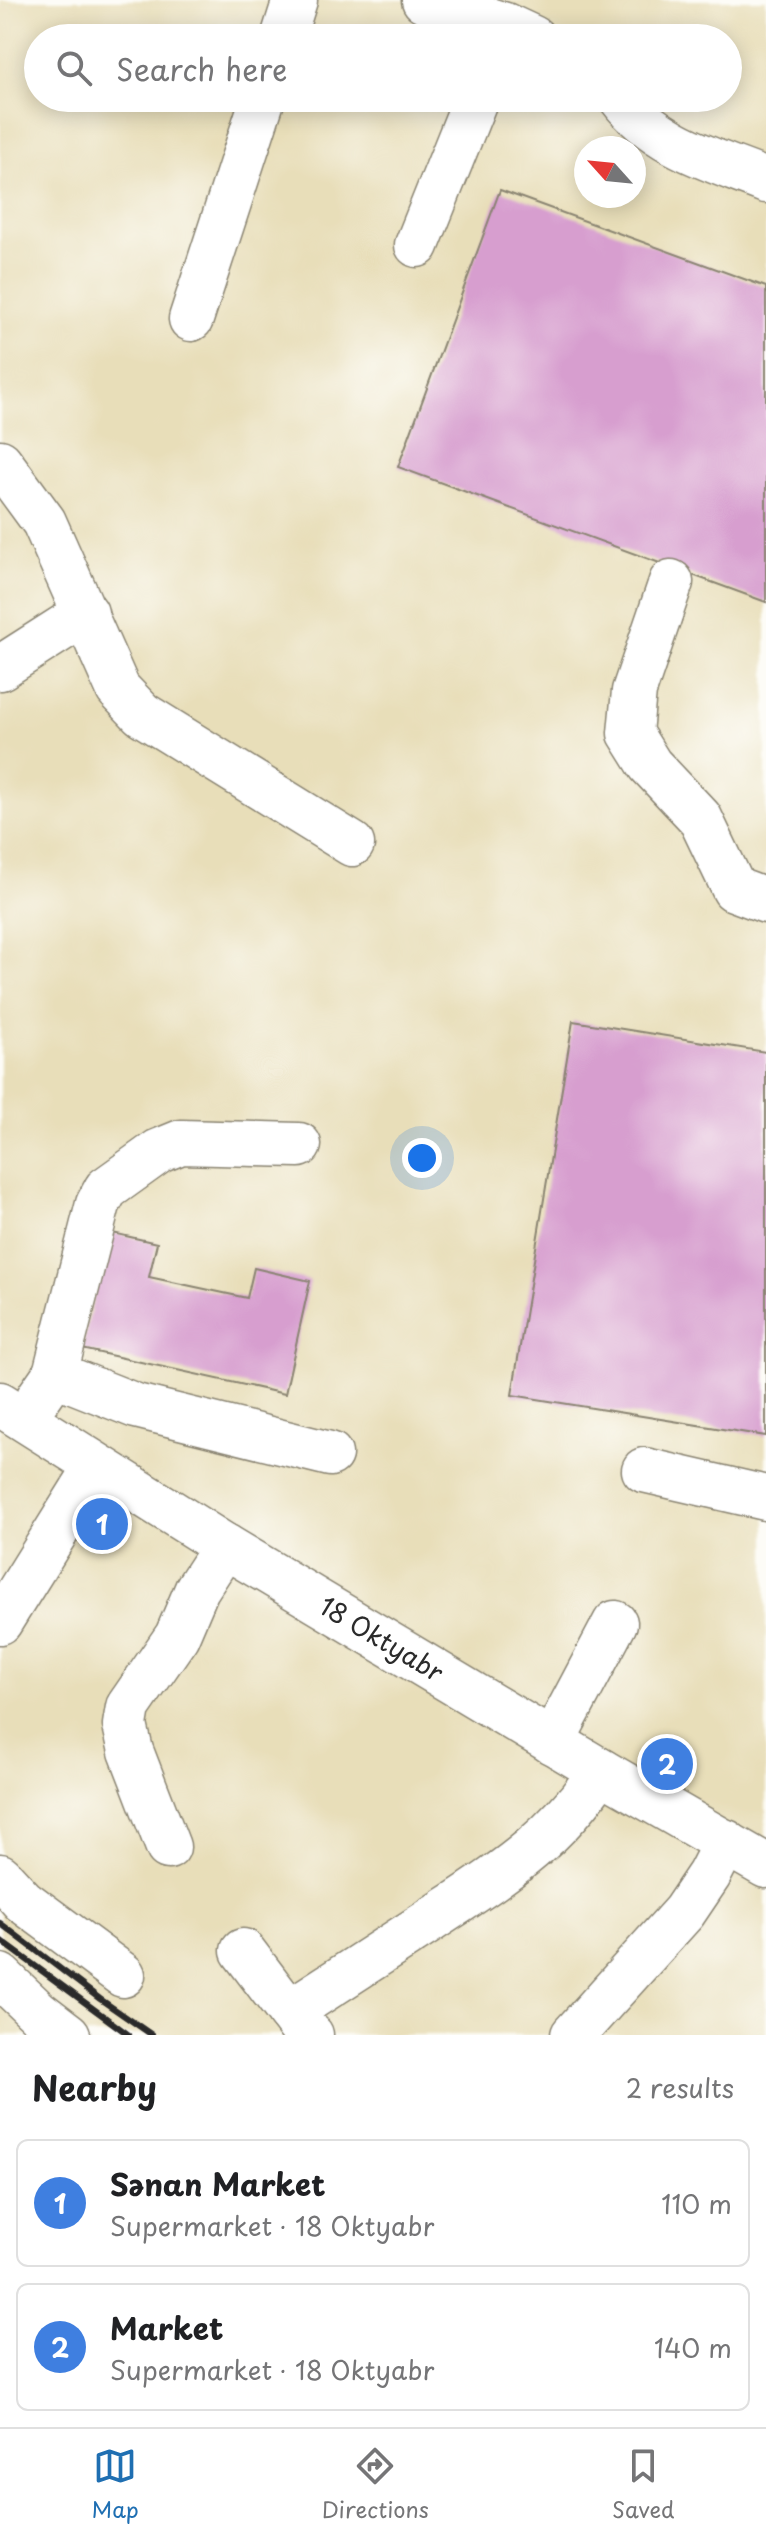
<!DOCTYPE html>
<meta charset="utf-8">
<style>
:root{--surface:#fff;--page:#f6f6f6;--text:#202124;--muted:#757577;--line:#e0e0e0;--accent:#1f6fb2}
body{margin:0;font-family:"Playpen Sans",sans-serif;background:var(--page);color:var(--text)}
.compass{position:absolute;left:574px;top:136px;width:72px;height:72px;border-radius:50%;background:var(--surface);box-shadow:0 4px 20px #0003;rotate:297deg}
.you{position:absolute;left:422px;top:1158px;width:28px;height:28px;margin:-20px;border:6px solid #fff;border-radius:50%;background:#1a73e8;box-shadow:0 0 0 12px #1a73e833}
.badge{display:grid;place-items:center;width:52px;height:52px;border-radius:50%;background:var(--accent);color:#fff;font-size:26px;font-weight:700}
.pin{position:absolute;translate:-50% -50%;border:4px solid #fff;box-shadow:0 2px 8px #0006}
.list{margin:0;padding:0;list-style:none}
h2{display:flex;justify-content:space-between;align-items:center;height:104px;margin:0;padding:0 32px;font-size:34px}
h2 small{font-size:26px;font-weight:400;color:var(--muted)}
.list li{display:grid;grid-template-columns:52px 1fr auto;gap:24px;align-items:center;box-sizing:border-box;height:128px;margin:0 16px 16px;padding:0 16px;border:2px solid var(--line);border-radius:12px}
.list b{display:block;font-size:30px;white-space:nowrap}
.list p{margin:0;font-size:26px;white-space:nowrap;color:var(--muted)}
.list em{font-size:26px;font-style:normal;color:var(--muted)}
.icon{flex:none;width:44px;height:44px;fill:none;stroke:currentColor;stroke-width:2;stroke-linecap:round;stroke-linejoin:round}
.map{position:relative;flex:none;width:766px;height:2035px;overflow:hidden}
.search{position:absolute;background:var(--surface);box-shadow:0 4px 20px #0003;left:24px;right:24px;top:24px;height:88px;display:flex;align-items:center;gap:20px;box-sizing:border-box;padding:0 28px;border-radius:44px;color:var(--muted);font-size:30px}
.sheet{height:392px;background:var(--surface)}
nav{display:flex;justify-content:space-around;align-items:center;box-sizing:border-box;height:112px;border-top:2px solid var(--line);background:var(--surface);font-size:22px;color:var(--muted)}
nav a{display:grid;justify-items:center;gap:4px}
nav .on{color:var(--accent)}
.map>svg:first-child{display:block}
.building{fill:#d79ecf}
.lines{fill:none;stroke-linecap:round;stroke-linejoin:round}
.minor-casing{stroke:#8a8472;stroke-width:47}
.minor{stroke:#fff;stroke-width:44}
.rail{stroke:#2b2b2b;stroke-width:6}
.labels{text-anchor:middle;stroke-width:7;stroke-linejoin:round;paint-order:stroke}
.street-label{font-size:26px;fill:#2b2b2b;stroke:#fdfcf7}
</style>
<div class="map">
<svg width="766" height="2035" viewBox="0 0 766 2035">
<rect width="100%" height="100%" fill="#fdfcf7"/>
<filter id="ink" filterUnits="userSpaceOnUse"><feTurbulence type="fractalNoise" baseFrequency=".0125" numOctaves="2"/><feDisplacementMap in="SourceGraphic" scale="16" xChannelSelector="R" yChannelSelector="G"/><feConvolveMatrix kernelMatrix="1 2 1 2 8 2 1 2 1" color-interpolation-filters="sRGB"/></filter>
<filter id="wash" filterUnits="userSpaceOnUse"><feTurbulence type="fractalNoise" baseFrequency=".006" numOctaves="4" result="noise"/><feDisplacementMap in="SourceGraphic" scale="32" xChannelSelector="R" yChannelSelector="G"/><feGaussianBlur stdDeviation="1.8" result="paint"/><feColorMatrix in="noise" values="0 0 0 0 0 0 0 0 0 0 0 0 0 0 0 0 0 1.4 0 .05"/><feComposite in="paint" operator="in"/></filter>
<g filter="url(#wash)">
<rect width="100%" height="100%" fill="#e8deb9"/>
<g id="blocks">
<g class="building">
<path d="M500,190l266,97v315l-368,-135z"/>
<path d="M573,1021l193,31v384l-254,-41z"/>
<path d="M108,1232l49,11 -8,34 98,21 7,-30 56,13 -25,113 -203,-45z"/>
</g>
</g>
</g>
<g filter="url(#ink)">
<use href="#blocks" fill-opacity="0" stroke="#8a8472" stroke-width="2"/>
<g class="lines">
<g class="minor-casing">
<g id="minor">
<path d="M424,0l81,25 28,13"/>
<path d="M283,38l12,-38"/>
<path d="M621,98c35,47 93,62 145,83"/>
<path d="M417,245l59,-147"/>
<path d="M191,319l72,-221"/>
<path d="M0,462l44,60 74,167 24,25 210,130"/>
<path d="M671,582l-37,109 -4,42 20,32 50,53 34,71 32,12"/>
<path d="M0,668l86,-55"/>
<path d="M55,1374l43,-170 8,-15 53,-38 22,-9 118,3"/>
<path d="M39,1397l16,-23 81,32 194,48"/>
<path id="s1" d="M0,1404l225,142 376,225 165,95"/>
<path d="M644,1470l122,28"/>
<path d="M0,1622l97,-156"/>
<path d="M552,1742l63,-119"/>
<path d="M168,1847l-37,-96 -6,-26 3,-18 49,-71 20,-47 28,-43"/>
<path d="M0,1876l23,25 100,74"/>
<path d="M243,1951l59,78 9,6"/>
<path d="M0,1976l38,36 30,23"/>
<path d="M289,2012c46,-30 92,-60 139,-90 72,-48 123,-77 173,-151"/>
<path d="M573,2035l111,-123 25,-37 17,-33"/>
</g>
</g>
<use href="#minor" class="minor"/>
<g class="rail">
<path d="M0,1923l100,76 52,36"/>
<path d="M0,1940l129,95"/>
</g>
</g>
</g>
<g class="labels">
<g class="street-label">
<text dy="9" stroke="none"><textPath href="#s1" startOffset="448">18 Oktyabr</textPath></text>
</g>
</g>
</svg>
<svg class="compass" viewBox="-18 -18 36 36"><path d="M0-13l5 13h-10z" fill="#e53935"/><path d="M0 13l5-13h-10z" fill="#757577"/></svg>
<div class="you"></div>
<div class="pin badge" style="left:102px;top:1524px;background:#3f7fe0">1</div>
<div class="pin badge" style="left:667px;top:1764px;background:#3f7fe0">2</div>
<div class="search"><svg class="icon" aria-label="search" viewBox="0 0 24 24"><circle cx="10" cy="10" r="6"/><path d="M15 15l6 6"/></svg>Search here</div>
</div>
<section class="sheet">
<h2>Nearby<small>2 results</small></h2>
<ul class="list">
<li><span class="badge" style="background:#3f7fe0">1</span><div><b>Sənan Market</b><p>Supermarket · 18 Oktyabr</p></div><em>110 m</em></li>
<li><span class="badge" style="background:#3f7fe0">2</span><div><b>Market</b><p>Supermarket · 18 Oktyabr</p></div><em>140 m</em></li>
</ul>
</section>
<nav>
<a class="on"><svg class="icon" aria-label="map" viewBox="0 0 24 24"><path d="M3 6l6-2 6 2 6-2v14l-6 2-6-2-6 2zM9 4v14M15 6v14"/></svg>Map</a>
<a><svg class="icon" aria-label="directions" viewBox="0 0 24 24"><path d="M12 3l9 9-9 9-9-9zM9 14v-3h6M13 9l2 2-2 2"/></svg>Directions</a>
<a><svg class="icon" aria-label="saved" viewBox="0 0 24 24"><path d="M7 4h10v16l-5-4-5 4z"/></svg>Saved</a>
</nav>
